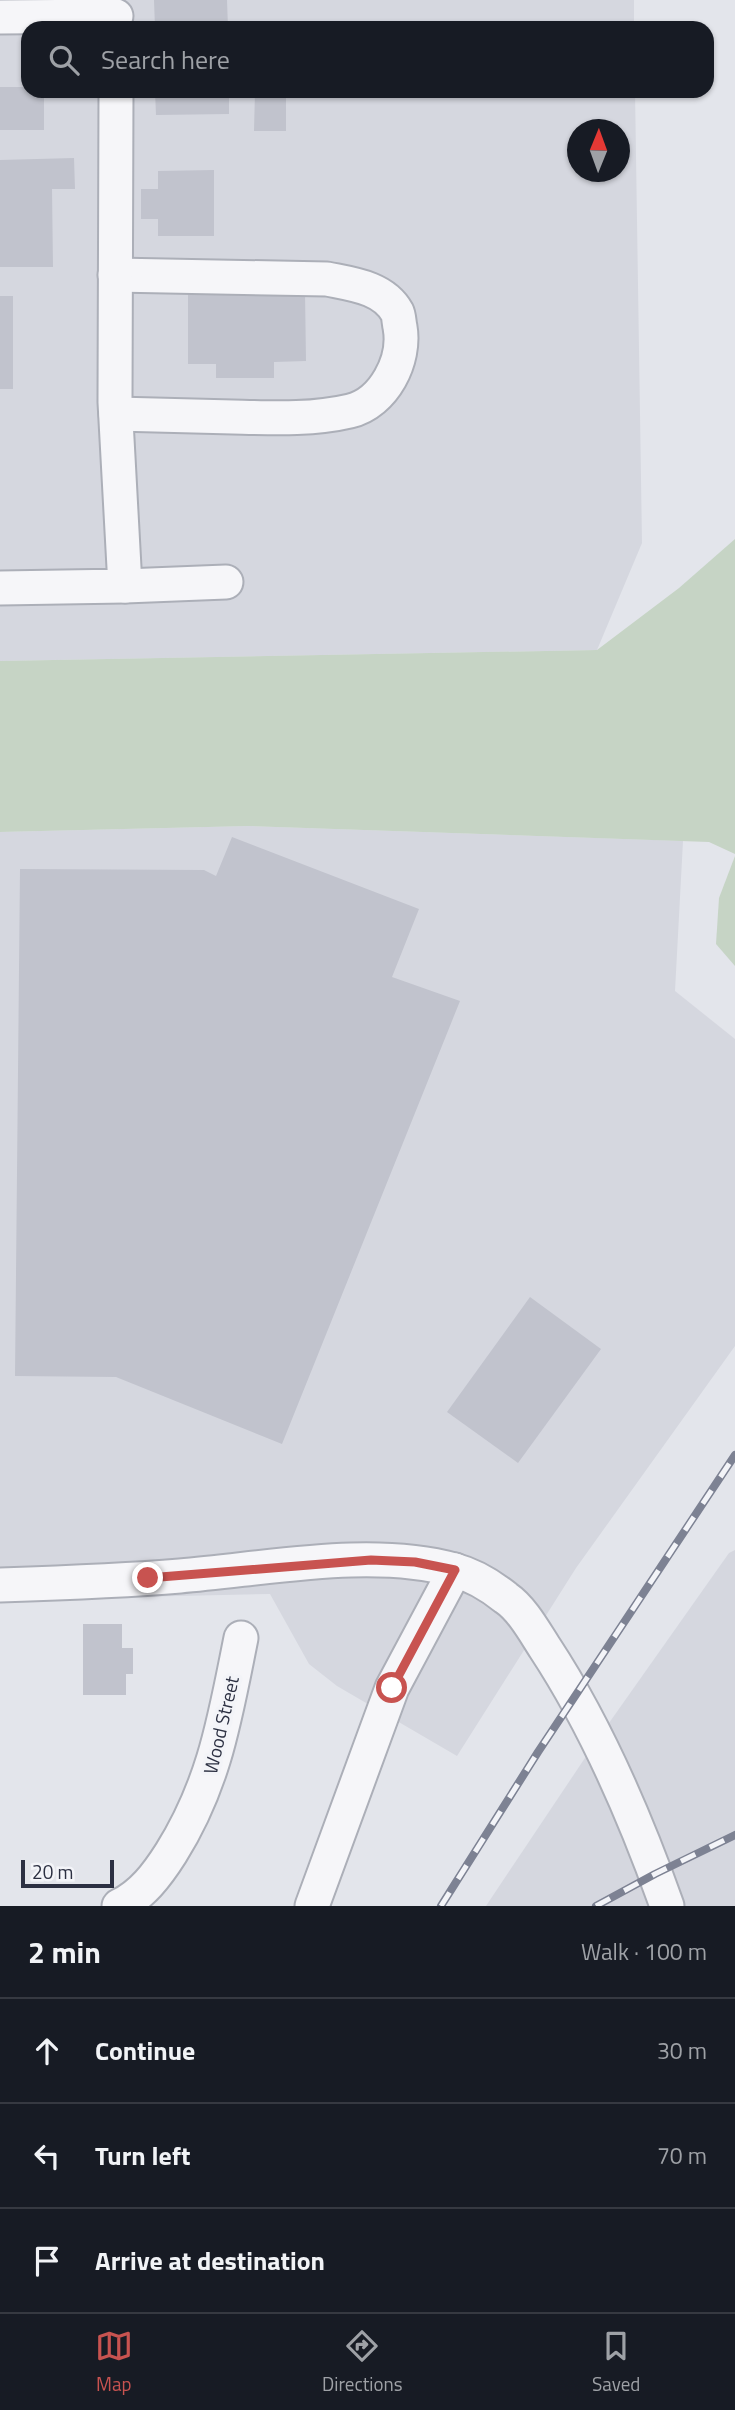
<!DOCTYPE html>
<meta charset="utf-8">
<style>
:root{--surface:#171b24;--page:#242831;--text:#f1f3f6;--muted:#9ea1a6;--line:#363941;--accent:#c85350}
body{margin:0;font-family:"Titillium Web",sans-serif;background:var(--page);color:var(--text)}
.compass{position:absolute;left:567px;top:119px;width:63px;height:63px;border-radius:50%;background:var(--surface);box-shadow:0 2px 5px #0004;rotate:1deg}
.scale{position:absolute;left:21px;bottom:18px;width:93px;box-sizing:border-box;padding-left:7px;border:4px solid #2c3042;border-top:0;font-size:19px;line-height:24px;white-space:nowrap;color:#2c3042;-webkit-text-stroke:5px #f3f4f8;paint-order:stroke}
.stop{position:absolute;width:21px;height:21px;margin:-16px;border:5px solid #c85350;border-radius:50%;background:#fff}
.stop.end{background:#c85350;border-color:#fff;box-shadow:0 2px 7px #0008}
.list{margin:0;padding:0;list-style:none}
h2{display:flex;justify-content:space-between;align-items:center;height:91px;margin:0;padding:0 28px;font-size:30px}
h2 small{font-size:23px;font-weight:400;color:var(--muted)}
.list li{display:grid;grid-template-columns:46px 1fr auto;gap:21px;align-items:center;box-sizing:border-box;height:105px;padding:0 28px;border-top:2px solid var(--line)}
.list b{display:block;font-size:26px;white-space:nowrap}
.list em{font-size:23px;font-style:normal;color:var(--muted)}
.icon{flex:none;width:38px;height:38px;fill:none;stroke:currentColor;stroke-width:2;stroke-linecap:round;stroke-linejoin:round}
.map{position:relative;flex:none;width:735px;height:1906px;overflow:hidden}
.search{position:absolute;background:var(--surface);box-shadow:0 2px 5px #0004;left:21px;right:21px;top:21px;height:77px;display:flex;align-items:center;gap:18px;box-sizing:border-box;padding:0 24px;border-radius:21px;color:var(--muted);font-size:26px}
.sheet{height:406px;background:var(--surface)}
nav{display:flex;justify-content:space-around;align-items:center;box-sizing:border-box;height:98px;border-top:2px solid var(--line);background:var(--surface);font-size:19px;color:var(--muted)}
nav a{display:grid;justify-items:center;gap:4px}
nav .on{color:var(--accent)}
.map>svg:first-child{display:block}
.built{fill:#d5d7df;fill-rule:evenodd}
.green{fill:#c6d4c5}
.building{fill:#c1c3cd}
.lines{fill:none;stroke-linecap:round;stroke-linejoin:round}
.minor-casing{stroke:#acafb8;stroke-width:37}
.minor{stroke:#f6f6f9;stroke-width:33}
.rail-casing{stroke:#7d8293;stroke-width:8}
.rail{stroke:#f3f4f8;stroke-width:5;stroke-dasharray:16;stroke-linecap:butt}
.route{stroke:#c85350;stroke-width:9}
.labels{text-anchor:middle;stroke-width:7;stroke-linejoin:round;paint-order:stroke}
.street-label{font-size:19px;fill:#2c3042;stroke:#f3f4f8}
</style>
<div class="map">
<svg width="735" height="1906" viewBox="0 0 735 1906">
<rect width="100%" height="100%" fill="#e3e5eb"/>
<g class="built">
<path d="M0,0h634v28h-606v63h607l7,452 -45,107 -597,11zM578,130h42v42h-42z"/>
<path d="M249,826l434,15 -8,150 60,48v307l-159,222 -119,188 -120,-70 -28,-22 -39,-70 -270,6v-768z"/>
<path d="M735,1550v356h-249l111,-166 132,-187z"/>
</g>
<g class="green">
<path d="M735,539v315l-26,-12 -460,-16 -249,6v-171l597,-11 82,-62z"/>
<path d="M735,856v110l-19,-22 3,-46z"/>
</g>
<g class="building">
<path d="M154,0h73l1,28h-73z"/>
<path d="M26,34h2v39l-4,-1z"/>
<path d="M0,87h28v4h16v39h-44z"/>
<path d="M155,91h74v23l-73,1z"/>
<path d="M255,91h31v40h-32z"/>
<path d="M74,158l1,31h-23l1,78h-53v-107z"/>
<path d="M214,170v66h-56v-17h-17v-30h17v-18z"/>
<path d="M305,292l1,69 -32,1v16h-58v-14h-28v-70z"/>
<rect x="0" y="296" width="13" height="93"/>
<path d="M232,837l187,72 -27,68 68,24 -178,443 -166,-67 -101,-1 5,-507 184,1 12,6z"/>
<path d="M530,1297l71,52 -83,114 -71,-51z"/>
<path d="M83,1624h39v24h11v26h-7v21h-43z"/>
</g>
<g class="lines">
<g class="minor-casing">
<g id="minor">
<path d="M0,17l116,-1"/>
<path d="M115,275l212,4c24,5 56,8 70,33 2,4 2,11 3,15 6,33 -16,76 -50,84 -38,9 -78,7 -117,6 -39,-1 -78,-2 -117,-3"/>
<path d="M125,586l101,-4"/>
<path d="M0,588l125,-2 -10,-184 1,-311"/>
<path d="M0,1585c60,-2 120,-4 180,-9 86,-7 191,-29 274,-6 19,5 37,16 52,28 16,11 28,33 39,50 52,79 90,168 122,258"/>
<path d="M119,1906c23,-11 38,-31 52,-53 44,-70 54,-136 70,-215"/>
<path d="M312,1906l80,-218 63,-118"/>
</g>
</g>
<use href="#minor" class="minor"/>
<g class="rail-casing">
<g id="rail">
<path d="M441,1906l97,-154 197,-297"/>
<path d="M596,1906l59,-32 80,-39"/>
</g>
</g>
<use href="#rail" class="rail"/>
</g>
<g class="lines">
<path class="route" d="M148,1578l223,-18 44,2 40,8 -63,118"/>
</g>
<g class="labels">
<g class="street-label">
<text transform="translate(221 1725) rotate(-77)" y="7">Wood Street</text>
</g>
</g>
</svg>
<svg class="compass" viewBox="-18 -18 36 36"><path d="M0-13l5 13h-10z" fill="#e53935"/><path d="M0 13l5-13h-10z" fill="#9ea1a6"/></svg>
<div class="scale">20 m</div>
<div class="stop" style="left:392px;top:1688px"></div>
<div class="stop end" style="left:148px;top:1578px"></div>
<div class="search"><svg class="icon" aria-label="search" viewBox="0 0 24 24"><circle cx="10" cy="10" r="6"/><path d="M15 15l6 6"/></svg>Search here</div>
</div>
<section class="sheet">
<h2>2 min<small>Walk · 100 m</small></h2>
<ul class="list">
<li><svg class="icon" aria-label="ahead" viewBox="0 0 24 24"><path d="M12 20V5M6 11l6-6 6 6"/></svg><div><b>Continue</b></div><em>30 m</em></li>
<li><svg class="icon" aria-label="left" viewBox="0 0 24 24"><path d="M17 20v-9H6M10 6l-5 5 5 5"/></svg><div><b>Turn left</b></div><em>70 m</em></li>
<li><svg class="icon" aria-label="arrive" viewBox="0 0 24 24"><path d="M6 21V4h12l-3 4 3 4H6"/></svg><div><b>Arrive at destination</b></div></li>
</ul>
</section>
<nav>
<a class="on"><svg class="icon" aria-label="map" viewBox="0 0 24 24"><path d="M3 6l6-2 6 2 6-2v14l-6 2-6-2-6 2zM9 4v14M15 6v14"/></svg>Map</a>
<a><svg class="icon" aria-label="directions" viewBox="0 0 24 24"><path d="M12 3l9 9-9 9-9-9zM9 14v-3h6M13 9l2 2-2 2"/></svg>Directions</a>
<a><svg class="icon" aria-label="saved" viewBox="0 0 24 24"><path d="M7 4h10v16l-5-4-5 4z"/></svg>Saved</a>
</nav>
